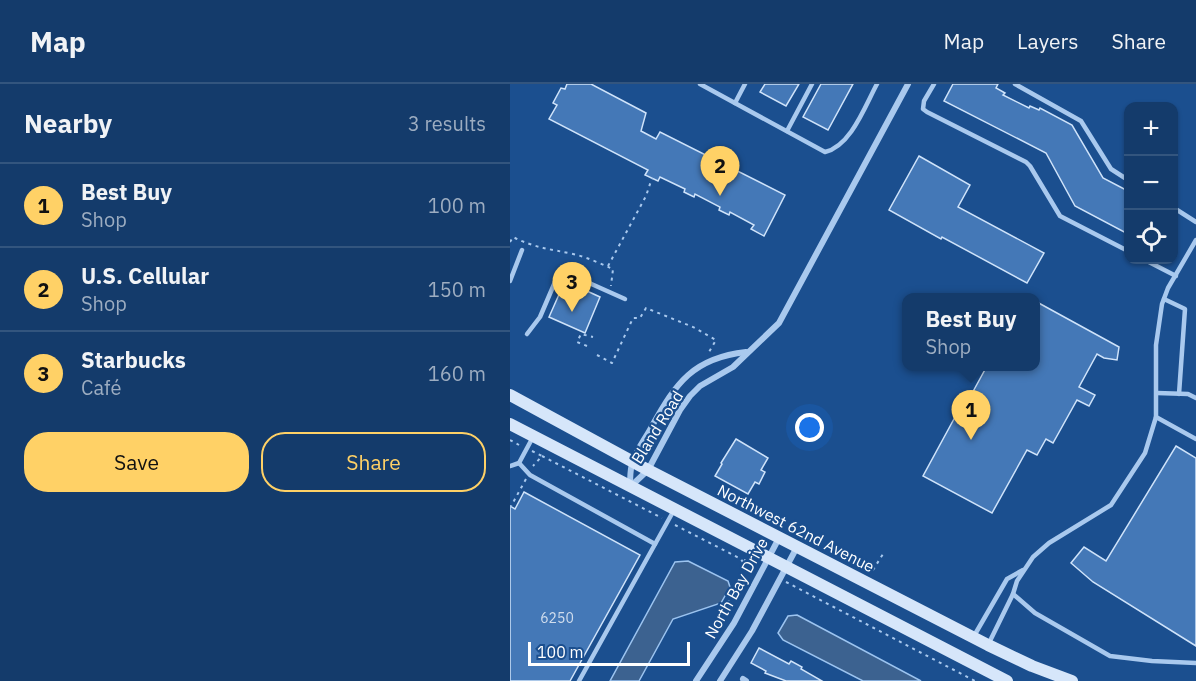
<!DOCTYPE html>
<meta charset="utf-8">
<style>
:root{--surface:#143b6b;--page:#214673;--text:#f1f3f6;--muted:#9dadc1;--line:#33557e;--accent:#ffd166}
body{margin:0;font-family:"IBM Plex Sans",sans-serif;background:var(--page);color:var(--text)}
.controls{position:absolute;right:18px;top:18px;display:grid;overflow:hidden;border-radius:12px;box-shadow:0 2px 4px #0004}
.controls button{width:54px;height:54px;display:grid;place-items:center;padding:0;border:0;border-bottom:2px solid var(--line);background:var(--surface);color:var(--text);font:30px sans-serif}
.scale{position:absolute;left:18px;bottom:15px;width:162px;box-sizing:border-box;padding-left:6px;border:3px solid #fff;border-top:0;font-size:16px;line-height:21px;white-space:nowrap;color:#fff;-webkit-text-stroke:4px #1b4f8f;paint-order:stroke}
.you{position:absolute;left:300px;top:344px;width:21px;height:21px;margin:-15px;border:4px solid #fff;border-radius:50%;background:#1a73e8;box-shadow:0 0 0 9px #1a73e833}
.badge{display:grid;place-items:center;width:39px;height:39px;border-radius:50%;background:var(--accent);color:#111;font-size:20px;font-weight:700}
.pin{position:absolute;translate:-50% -50px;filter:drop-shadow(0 2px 3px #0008)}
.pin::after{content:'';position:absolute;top:32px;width:21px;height:18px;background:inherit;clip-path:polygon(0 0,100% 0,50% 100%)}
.popup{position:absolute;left:392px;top:209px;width:138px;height:78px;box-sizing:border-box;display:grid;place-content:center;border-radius:12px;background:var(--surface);filter:drop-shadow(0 2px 4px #0005);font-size:20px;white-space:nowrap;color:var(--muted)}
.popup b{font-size:22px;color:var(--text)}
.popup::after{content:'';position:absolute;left:50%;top:100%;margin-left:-12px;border:12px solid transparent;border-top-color:var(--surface)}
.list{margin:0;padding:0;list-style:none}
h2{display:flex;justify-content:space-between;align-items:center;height:78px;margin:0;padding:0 24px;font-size:26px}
h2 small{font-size:20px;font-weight:400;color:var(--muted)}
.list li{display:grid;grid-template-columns:39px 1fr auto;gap:18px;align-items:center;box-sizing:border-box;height:84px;padding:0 24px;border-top:2px solid var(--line)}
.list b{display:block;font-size:22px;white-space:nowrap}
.list p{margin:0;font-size:20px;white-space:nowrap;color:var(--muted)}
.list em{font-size:20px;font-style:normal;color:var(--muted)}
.actions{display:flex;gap:12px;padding:18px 24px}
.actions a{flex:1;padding:14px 0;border:2px solid var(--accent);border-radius:24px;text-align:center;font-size:21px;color:var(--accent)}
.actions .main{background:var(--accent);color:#111}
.icon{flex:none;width:33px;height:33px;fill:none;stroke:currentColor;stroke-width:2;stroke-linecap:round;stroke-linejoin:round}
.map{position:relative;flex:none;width:686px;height:597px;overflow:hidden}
header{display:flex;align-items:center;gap:36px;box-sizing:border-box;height:84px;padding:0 30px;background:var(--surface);border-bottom:2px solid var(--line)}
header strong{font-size:28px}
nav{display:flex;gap:33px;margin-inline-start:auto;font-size:21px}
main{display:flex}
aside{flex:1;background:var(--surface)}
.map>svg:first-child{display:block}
.water{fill:#3c6290;stroke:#9cc4f0;stroke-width:1.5}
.building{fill:#4478b7;stroke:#cfe3fa;stroke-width:1.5}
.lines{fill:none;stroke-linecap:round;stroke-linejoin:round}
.path{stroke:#a9c9ee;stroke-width:2;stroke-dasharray:3 4.5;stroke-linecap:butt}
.lane{stroke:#a9c9ee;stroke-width:4.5}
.street{stroke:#a9c9ee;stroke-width:6}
.secondary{stroke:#d6e6fa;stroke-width:12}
.labels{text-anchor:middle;stroke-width:4.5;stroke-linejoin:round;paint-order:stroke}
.number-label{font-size:14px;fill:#d0dded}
.street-label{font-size:16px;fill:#fff;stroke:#1b4f8f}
</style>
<header>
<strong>Map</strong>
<nav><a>Map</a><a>Layers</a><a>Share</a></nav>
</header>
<main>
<aside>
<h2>Nearby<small>3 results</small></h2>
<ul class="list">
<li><span class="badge">1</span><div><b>Best Buy</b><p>Shop</p></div><em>100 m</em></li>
<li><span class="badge">2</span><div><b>U.S. Cellular</b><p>Shop</p></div><em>150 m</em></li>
<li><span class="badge">3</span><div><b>Starbucks</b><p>Café</p></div><em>160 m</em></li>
</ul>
<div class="actions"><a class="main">Save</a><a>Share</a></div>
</aside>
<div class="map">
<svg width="686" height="597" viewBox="0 0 686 597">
<rect width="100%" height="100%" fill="#1b4f8f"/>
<g class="water">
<path d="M178,477l40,20 2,6 -9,16 -48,16 -34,62h-29l65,-119z"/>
<path d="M287,531l124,66h-58l-80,-41 -5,-7 10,-17z"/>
</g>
<g class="building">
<path d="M57,0h24l55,29 -5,18 15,8 4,-7 125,63 -21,41 -13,-7 3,-4 -24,-13 -1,3 -10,-5 1,-3 -25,-13 -1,3 -10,-5 1,-3 -25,-12 -2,4 -13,-6 3,-5 -99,-51 8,-14 -4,-2 8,-15 4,1z"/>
<path d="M255,0h34l-13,22 -26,-14z"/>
<path d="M311,0h32l-25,46 -25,-13z"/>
<path d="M443,0h45l-2,4 9,5 -2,2 26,13 1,-2 9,4 1,-2 32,17 31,53 25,13v43l-53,-28 -29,-53 -102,-52z"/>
<path d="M409,72l51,29 -12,22 86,46 -17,30 -85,-46 -1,2 -52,-29z"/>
<path d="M55,197l35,16 -15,36 -36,-16z"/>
<path d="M525,217l84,46 -2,13 -13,-2 -7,-4 -18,33 16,8 -6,11 -12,-6 -24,43 -7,-4 -9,16 -10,-5 -35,63 -69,-37 44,-81 3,2 17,-31h48z"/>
<path d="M226,355l32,19 -7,12 4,2 -6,12 -4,-2 -7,12 -33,-18 7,-12 -1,-1z"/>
<path d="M666,362l20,12v188l-103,-64 -22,-19 13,-16 22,14z"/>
<path d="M14,408l116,63 -70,126h-60v-175l5,3z"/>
<path d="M249,564l30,16 2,-3 11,6 -1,2 21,12h-36l-21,-8 1,-2 -15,-8z"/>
</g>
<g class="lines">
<g class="path">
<path d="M0,158l3,-5c22,11 37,12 60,17 14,3 28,10 40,15l-2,17"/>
<path d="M98,182l38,-70 6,-18"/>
<path d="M77,262l-10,-4 4,-8 12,3"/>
<path d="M87,271l15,8 21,-45h7l6,-10 47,19 23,13 -7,12"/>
<path d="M0,356l9,5"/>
<path d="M22,367l10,5 -9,10"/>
<path d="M32,372l120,62"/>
<path d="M0,424l16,-29"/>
<path d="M165,441l66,34 3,5v6l-22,44"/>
<path d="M234,476l11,6"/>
<path d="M363,486l10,-16"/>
<path d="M276,498l189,99"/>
</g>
<g class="lane">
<path d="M190,0l125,68c26,-6 40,-46 52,-68"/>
<path d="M424,0l-10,17 -1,8 4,3 99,50 4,4 30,50 68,35"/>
<path d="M505,0l66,37 30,48 17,11"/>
<path d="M225,19l10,-19"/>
<path d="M277,47l25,-47"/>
<path d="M664,124l22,14"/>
<path d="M635,176l31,16"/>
<path d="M0,197l12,-31"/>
<path d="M654,215l21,10 -6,85"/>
<path d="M17,250l13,-17 15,-35 9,-8h5l56,25"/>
<path d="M647,309l31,1 8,4"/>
<path d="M646,333l40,22"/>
<path d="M9,379l11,12 125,69"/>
<path d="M0,382l9,-3 14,-26"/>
<path d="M503,510l22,19 75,43 42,5 44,2"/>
<path d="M464,552l33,-57 16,-9"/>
<path d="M479,559l24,-49 4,-13 16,-24 16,-14 62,-38 34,-52 11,-36v-72l6,-41 6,-16 28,-48"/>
<path d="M69,597l95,-171"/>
</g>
<g class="street">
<path d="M120,403l18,-17 32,-60 10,-14 10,-10 33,-19 46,-44 129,-239"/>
<path d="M120,403c0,-8 0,-16 2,-23 3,-13 14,-26 20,-38 24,-43 41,-68 94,-74"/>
<path d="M233,595l3,2"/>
<path d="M186,597l38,-58 45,-85"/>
<path d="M210,597l32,-50 45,-84"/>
</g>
<g class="secondary">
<path d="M0,311l138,75 340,175 44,21 40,15"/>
<path d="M0,340l497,257"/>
</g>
</g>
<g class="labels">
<g class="number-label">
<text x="47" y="539">6250</text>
</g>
<g class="street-label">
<text transform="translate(147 343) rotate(-58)" y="6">Bland Road</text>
<text transform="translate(286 444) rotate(27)" y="6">Northwest 62nd Avenue</text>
<text transform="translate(226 504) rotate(-61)" y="6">North Bay Drive</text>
</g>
</g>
</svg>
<div class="controls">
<button>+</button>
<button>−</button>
<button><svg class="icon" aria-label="locate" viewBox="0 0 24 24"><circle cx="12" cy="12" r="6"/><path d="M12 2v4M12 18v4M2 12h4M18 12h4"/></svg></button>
</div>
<div class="scale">100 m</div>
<div class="you"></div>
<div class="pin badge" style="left:461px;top:356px">1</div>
<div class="popup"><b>Best Buy</b>Shop</div>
<div class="pin badge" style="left:210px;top:112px">2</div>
<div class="pin badge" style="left:62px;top:228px">3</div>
</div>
</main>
